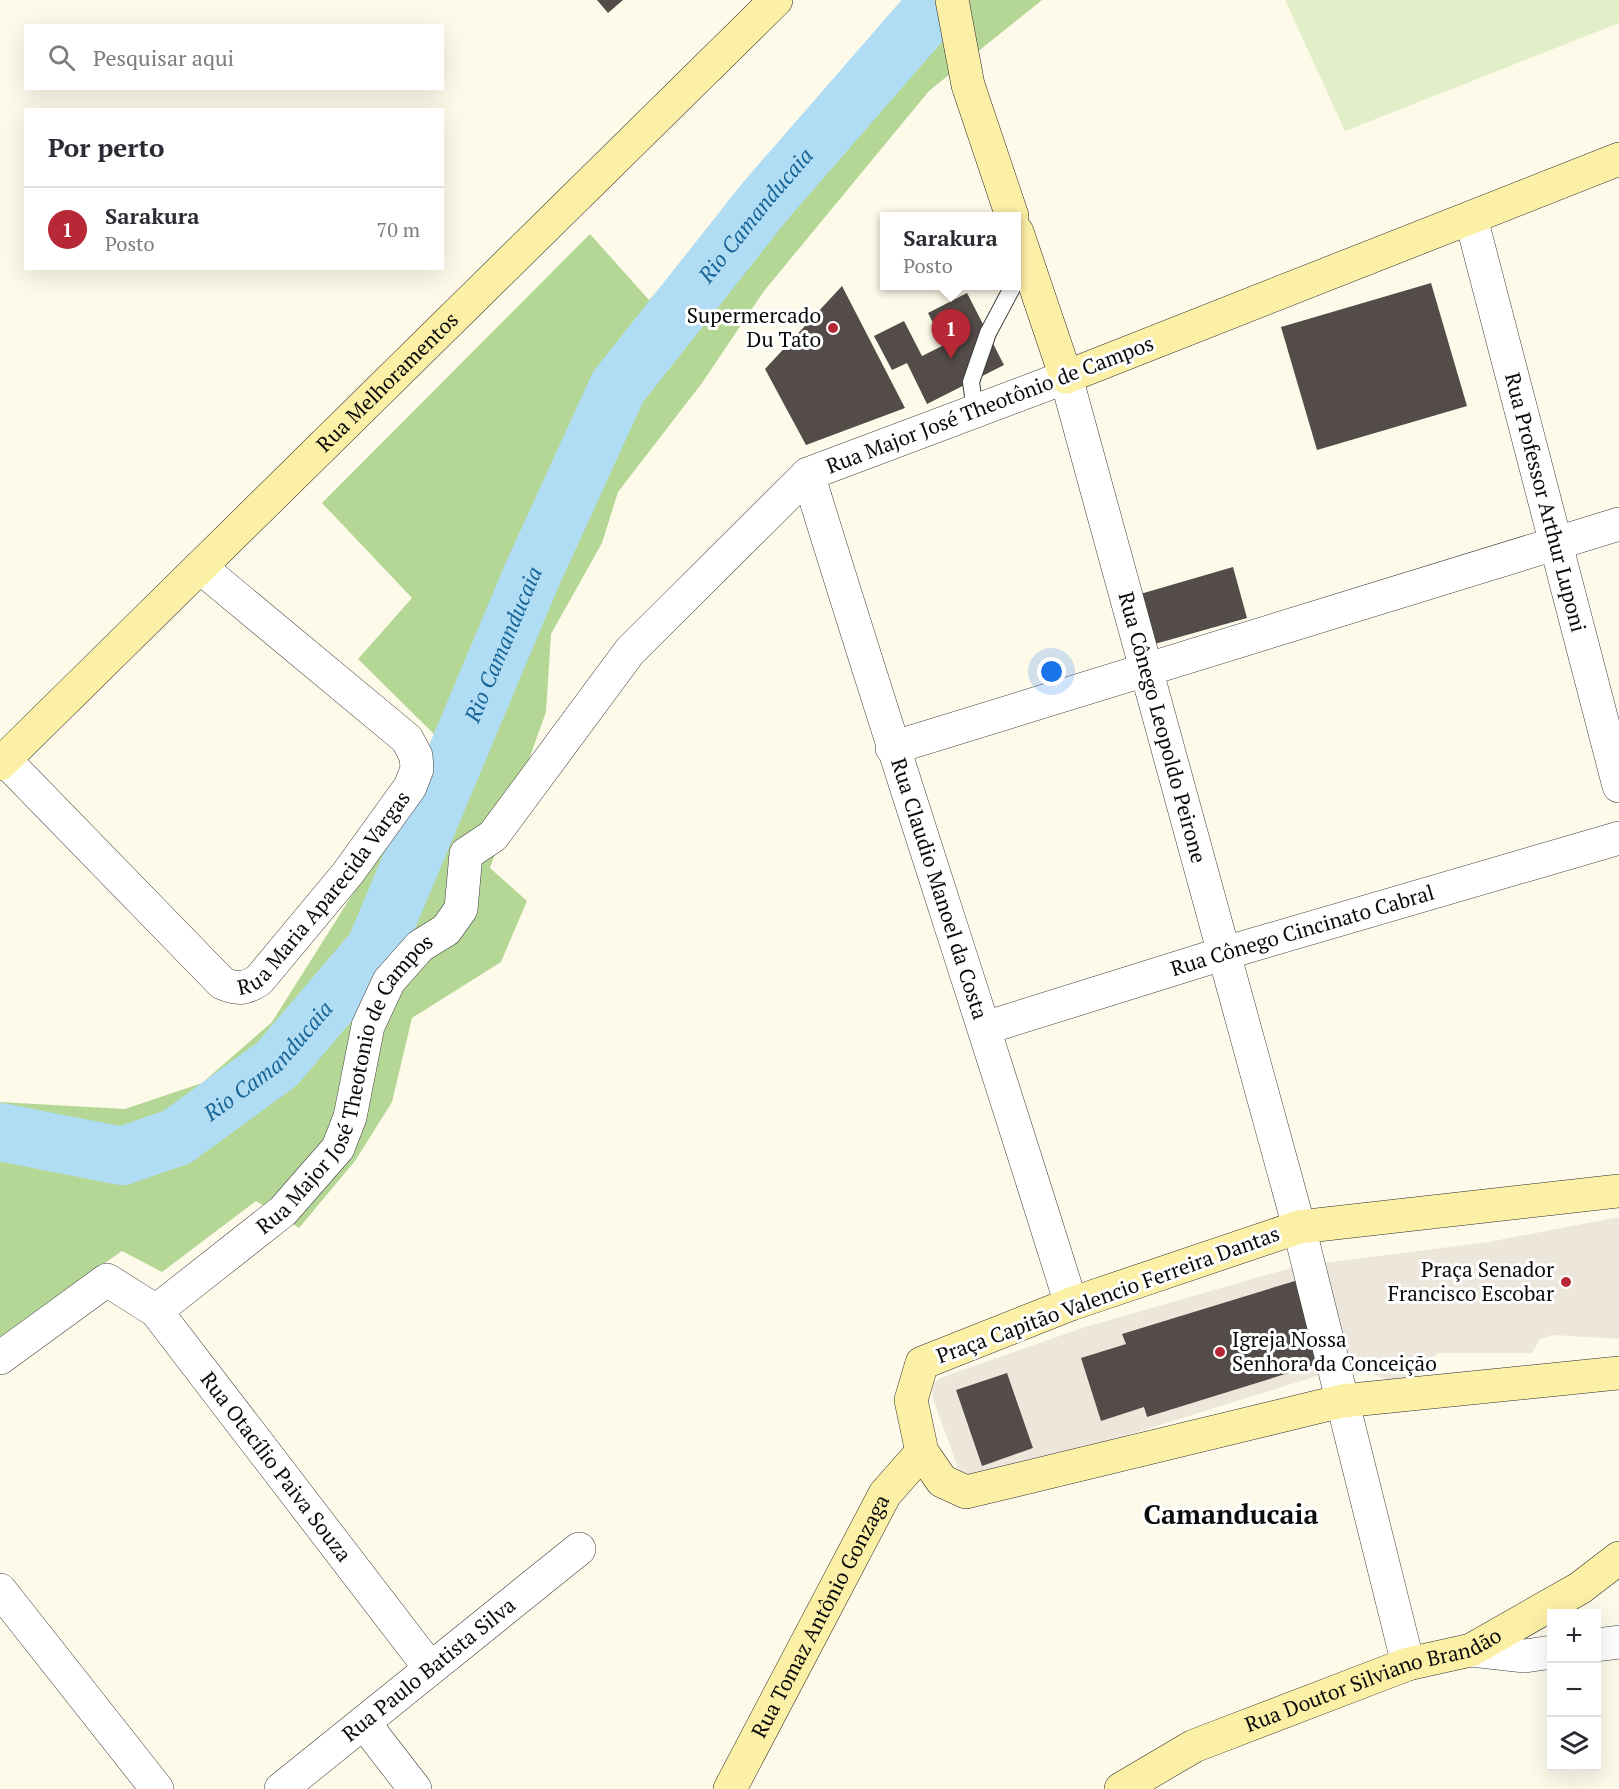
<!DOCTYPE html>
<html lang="pt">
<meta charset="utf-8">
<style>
:root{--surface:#fff;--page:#f2f2f3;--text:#2b2b33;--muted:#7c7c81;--line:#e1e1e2;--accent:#b62835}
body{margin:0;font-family:"PT Serif",serif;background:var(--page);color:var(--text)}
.controls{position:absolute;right:18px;bottom:18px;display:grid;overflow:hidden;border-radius:0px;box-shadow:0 6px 24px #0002}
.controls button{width:54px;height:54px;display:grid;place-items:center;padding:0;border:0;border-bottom:2px solid var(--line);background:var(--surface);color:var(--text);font:30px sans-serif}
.you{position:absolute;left:1052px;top:672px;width:21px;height:21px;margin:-15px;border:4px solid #fff;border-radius:50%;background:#1a73e8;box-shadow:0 0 0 9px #1a73e833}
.badge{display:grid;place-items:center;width:39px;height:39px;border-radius:50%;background:var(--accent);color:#fff;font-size:20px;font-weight:700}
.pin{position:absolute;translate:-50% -50px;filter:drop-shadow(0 2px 3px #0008)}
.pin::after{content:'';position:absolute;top:32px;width:21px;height:18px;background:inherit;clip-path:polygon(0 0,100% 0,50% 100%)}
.popup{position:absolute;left:880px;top:212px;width:141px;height:78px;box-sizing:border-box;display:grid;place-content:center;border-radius:0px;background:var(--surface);filter:drop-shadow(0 2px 4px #0005);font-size:20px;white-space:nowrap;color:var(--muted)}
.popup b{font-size:22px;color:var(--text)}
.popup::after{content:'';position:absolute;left:50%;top:100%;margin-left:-12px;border:12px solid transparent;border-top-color:var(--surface)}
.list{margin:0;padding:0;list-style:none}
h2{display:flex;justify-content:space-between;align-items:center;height:78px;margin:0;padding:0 24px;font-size:26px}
h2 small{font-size:20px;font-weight:400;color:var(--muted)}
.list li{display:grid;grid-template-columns:39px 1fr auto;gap:18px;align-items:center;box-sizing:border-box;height:84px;padding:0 24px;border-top:2px solid var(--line)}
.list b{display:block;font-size:22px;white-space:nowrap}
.list p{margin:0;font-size:20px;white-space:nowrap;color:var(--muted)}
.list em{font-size:20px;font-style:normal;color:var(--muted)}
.icon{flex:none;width:33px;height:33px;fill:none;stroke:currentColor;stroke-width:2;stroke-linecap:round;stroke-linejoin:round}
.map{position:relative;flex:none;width:1619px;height:1789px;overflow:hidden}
.search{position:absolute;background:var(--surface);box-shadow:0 6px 24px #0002;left:24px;top:24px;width:420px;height:66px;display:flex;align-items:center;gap:15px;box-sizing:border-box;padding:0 21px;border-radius:0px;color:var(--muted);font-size:22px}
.panel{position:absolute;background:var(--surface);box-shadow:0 6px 24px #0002;left:24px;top:108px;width:420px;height:162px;border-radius:0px}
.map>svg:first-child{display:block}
.forest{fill:#b5d795}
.pitch{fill:#e2eec7}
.plaza{fill:#ede7db;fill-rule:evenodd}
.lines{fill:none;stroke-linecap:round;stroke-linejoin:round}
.river{stroke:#b0ddf4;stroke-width:58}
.building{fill:#534c48}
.lane-casing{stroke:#3e3e3e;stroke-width:18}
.street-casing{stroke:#3e3e3e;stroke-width:34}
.secondary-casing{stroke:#2d2d2d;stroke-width:34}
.lane{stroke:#fff;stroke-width:16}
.street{stroke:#fff;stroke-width:33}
.secondary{stroke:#fcf0a7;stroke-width:33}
.poi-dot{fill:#b62835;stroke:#fff;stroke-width:2}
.labels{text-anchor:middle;stroke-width:6;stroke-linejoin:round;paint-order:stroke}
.poi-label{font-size:21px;fill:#0b0b0b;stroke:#fff;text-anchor:end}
.street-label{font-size:21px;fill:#0b0b0b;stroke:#fff}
.water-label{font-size:22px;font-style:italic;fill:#196598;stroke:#fff}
.district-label{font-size:27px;font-weight:bold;fill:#0b0b0b;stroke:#fff}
</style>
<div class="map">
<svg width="1619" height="1789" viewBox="0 0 1619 1789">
<rect width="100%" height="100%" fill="#fefaea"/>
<path class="forest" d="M923,0h119l-113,91 -165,200 -62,92 -84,109 -16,51 -51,91 -5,78 -56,156 37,33 -26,61 -89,56 -20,84 -37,59 -56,67 -43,-27 -94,71 -40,-21 -122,86v-235l125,7 77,-26 70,-61 174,-276 -88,-87 54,-61 -90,-95 268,-269 59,66 255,-270z"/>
<path class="pitch" d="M1285,0h334v23l-274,108z"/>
<path class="plaza" d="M1619,1217v122l-66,-4 -13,4 -8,14h-94l-5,5 -1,10 -21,10 -20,2 -15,-4 -17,-17 -8,-3 -21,16 -327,102 -42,2 -28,-77 -1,-14 8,-7 142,-50 226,-65 23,-1 157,-20zM1297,1280l26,82 -175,55 -4,-10 -43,14 -20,-63 45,-14 -3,-10zM1007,1373l26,75 -51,17 -26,-74z"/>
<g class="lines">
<path class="river" id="s1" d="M0,1132l122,24 55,-19 100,-73 98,-115 157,-374 86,-188 148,-187 174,-200"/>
</g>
<g class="building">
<path d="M597,0h26l-15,13z"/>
<path d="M1431,283l36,123 -150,44 -36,-123z"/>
<path d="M842,286l63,122 -99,37 -41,-76z"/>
<path d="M967,293l37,72 -77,39 -20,-41 -15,7 -18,-34 30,-15 18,35 22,-11 -16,-32z"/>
<path d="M1233,567l14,51 -103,29 -14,-50z"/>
<path d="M1298,1280l26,82 -177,55 -3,-10 -43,14 -20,-63 45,-14 -4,-10z"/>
<path d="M1007,1373l26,75 -51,18 -26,-76z"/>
</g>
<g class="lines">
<g class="lane-casing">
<path id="lane" d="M975,411l-4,-29 17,-49 25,-47"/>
</g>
<g class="street-casing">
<g id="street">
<path id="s2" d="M1471,218l148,568"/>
<path id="s3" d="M808,474c85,278 177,553 263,830"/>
<path d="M892,748l727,-224"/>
<path id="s4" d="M4,759l218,224c16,7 23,6 37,-3l89,-107 62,-86 7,-18 -1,-13 -9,-17 -207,-172"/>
<path id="s5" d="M985,1028l240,-75 394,-115"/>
<path id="s6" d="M156,1311l127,-100 55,-63 12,-31 18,-91 21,-45 31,-35 26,-16 15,-21 5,-55 27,-18 137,-185 178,-177 258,-97 233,850 109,437"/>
<path id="s7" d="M0,1358l107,-78 49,31 274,357"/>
<path d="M0,1590l157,199"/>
<path d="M1596,1645l23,-3"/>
<path d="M1471,1650l54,6 27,-4"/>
<path d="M364,1723l51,66"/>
<path id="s8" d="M281,1789l298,-240"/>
</g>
</g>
<g class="secondary-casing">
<g id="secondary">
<path d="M952,0l16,85 44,131"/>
<path d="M1017,232l49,145 553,-218"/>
<path id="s9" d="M0,764l776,-764"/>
<path d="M1619,1191l-320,36 -228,77 -149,59 -11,37 11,52 20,29 24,11 376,-91 277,-28"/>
<path id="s10" d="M730,1789l155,-295 37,-42"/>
<path id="s11" d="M1121,1789l73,-43 214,-82 63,-14 109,-62 39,-30"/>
</g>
</g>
<use href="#lane" class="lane"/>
<use href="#street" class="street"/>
<use href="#secondary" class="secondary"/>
</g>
<g class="poi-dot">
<circle cx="833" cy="328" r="6"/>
<circle cx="1566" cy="1282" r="6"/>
<circle cx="1220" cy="1352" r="6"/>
</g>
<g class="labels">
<g class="poi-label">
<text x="821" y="323">Supermercado<tspan x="821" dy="24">Du Tato</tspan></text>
<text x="1554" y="1277">Praça Senador<tspan x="1554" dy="24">Francisco Escobar</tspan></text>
<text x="1232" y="1347" text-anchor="start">Igreja Nossa<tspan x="1232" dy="24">Senhora da Conceição</tspan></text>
</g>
<g class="street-label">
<text dy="7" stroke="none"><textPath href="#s9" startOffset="544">Rua Melhoramentos</textPath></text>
<text transform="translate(990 405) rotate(-21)" y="7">Rua Major José Theotônio de Campos</text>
<text dy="7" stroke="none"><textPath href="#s2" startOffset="294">Rua Professor Arthur Luponi</textPath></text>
<text dy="7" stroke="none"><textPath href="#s6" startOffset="1732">Rua Cônego Leopoldo Peirone</textPath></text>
<text dy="7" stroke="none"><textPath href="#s4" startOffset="459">Rua Maria Aparecida Vargas</textPath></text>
<text dy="7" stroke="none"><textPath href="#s3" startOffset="435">Rua Claudio Manoel da Costa</textPath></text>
<text dy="7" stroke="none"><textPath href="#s5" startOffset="332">Rua Cônego Cincinato Cabral</textPath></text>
<text dy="7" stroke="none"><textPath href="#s6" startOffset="306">Rua Major José Theotonio de Campos</textPath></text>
<text transform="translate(1108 1295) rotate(-20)" y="7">Praça Capitão Valencio Ferreira Dantas</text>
<text dy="7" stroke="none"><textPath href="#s7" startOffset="387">Rua Otacílio Paiva Souza</textPath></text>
<text dy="7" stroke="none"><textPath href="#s10" startOffset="195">Rua Tomaz Antônio Gonzaga</textPath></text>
<text dy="7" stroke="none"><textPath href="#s8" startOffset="190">Rua Paulo Batista Silva</textPath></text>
<text dy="7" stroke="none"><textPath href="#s11" startOffset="276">Rua Doutor Silviano Brandão</textPath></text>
</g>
<g class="water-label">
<text dy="8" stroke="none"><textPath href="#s1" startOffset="1290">Rio Camanducaia</textPath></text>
<text dy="8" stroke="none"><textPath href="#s1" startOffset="788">Rio Camanducaia</textPath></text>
<text dy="8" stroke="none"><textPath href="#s1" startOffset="302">Rio Camanducaia</textPath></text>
</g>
<g class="district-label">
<text x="1231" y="1524">Camanducaia</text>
</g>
</g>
</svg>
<div class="controls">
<button>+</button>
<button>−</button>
<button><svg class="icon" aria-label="layers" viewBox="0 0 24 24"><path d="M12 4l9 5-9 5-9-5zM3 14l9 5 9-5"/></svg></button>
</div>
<div class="you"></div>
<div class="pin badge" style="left:951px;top:359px">1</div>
<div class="popup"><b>Sarakura</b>Posto</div>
<div class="search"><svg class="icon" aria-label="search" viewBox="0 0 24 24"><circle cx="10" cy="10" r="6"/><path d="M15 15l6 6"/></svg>Pesquisar aqui</div>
<section class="panel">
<h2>Por perto<small></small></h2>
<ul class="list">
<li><span class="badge">1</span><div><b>Sarakura</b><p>Posto</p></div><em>70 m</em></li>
</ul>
</section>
</div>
